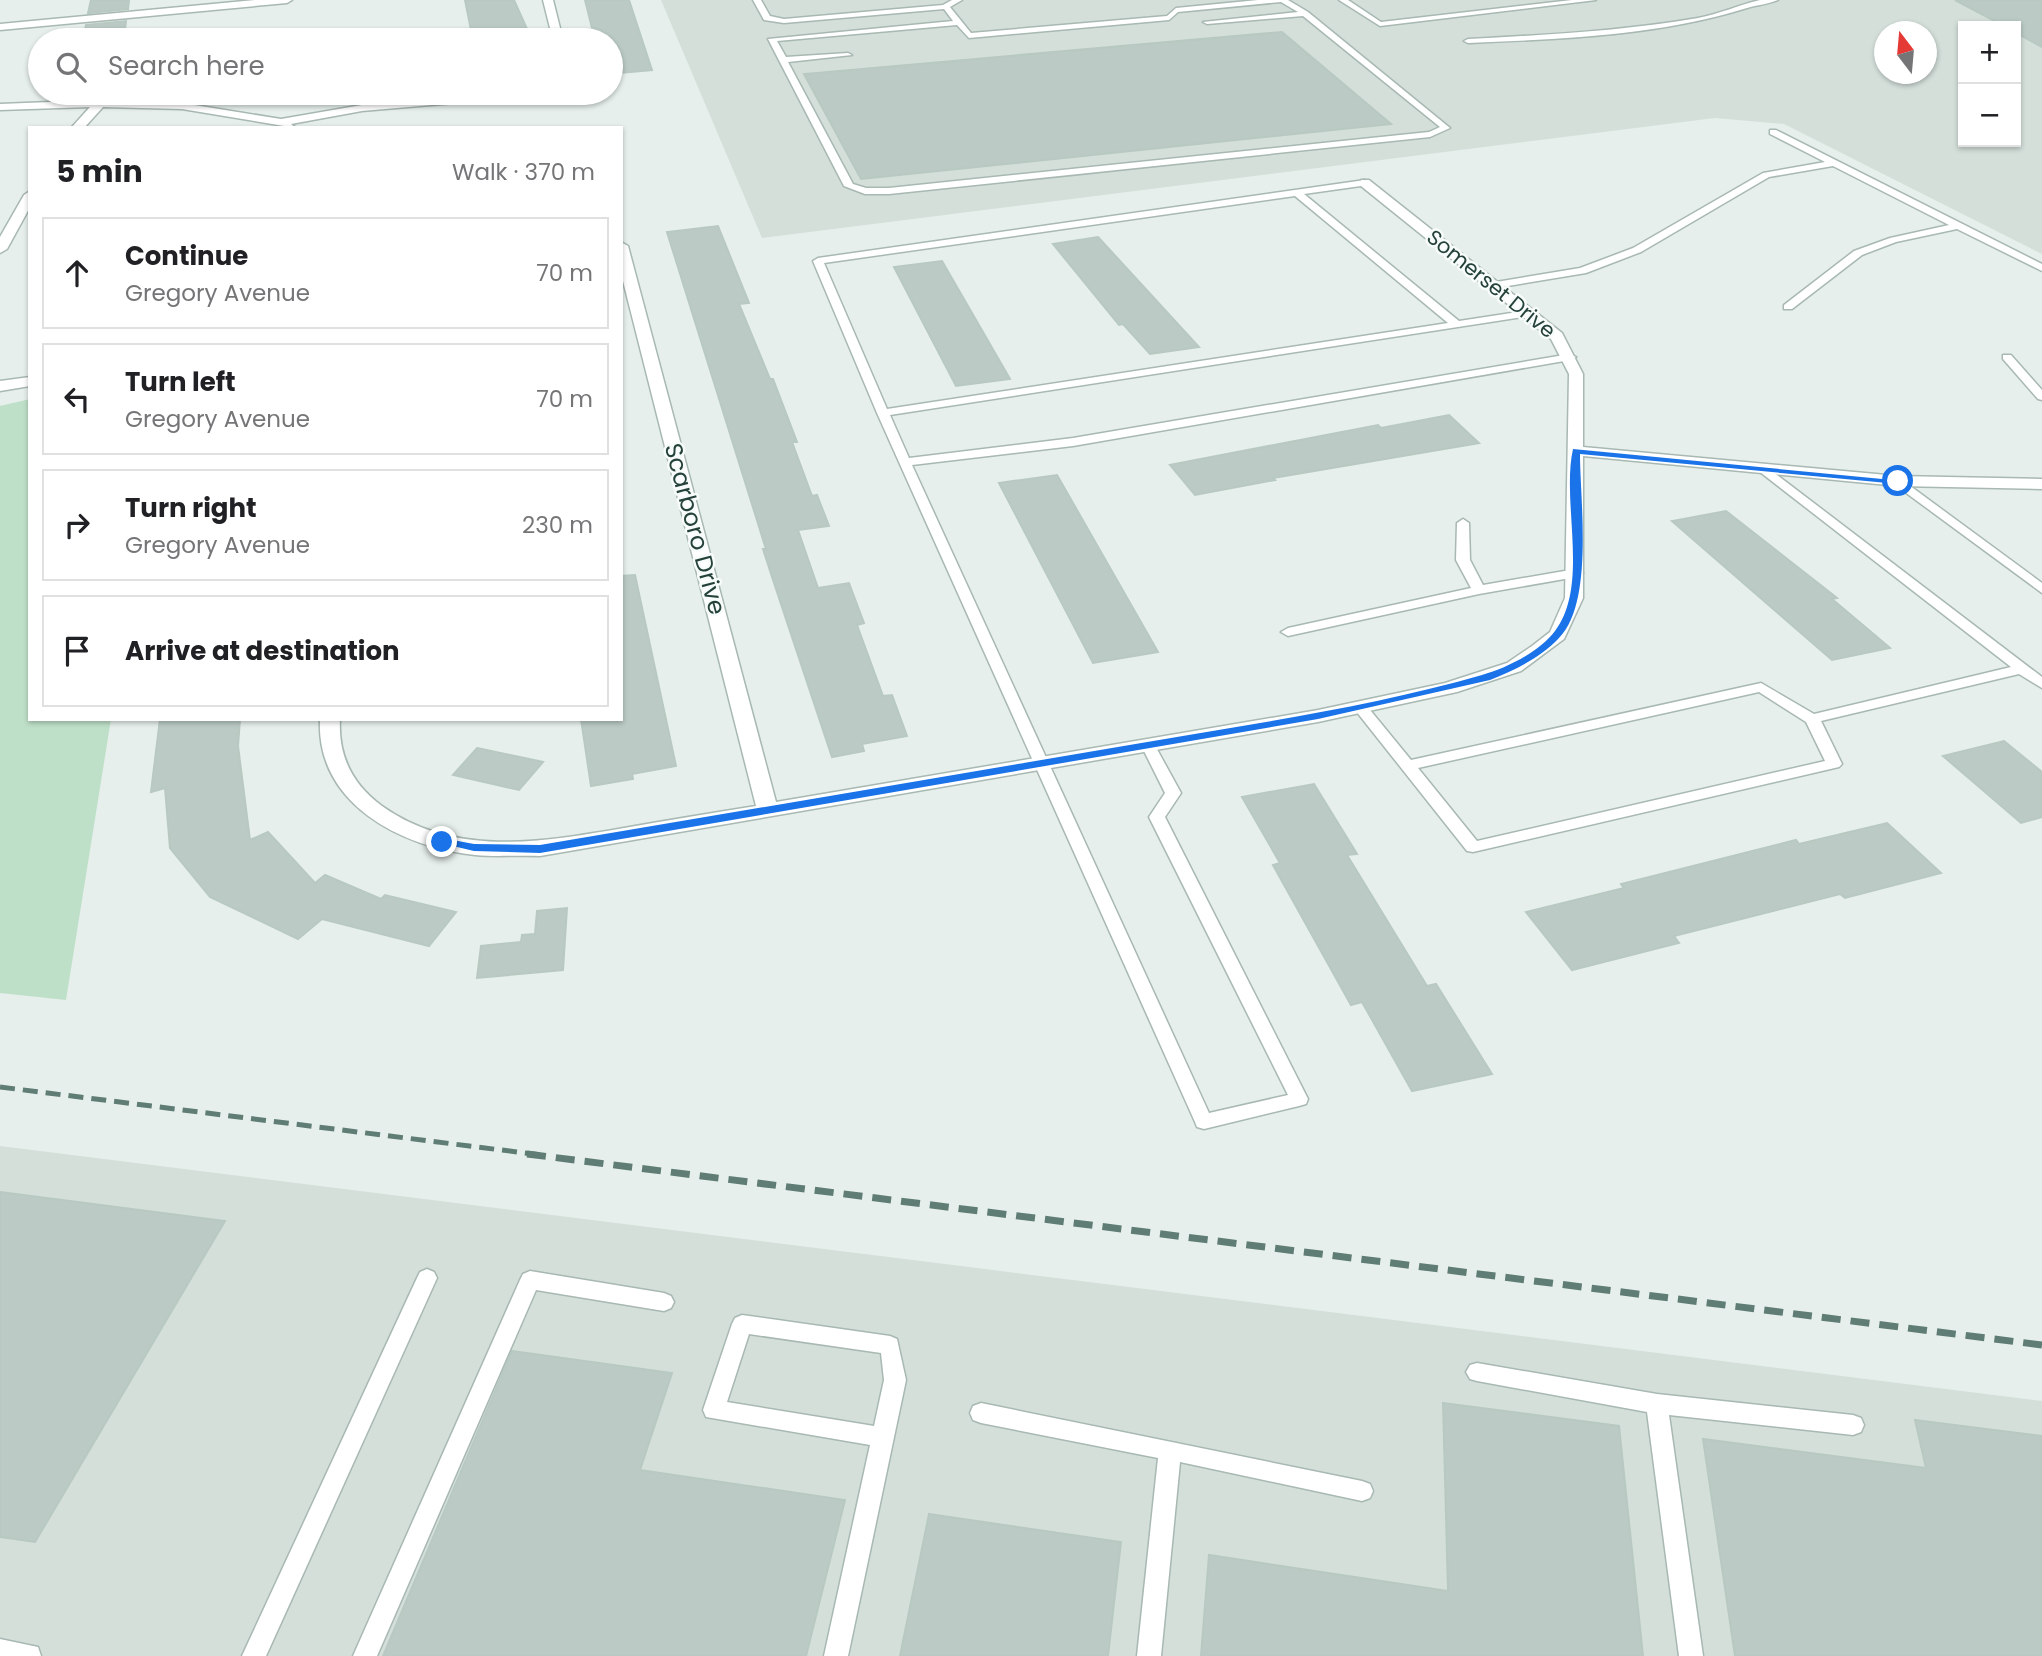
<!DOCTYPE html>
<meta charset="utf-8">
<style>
:root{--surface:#fff;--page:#f2f2f2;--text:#202124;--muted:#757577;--line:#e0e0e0}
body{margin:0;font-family:Poppins,sans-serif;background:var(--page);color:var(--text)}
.controls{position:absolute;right:21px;top:21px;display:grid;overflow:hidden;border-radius:0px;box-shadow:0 2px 5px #0004}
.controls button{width:63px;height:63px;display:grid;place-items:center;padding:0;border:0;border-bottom:2px solid var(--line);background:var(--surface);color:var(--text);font:35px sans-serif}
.compass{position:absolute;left:1874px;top:21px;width:63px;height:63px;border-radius:50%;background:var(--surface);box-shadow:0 2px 5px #0004;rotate:344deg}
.stop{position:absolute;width:21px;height:21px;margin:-16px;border:5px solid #1a73e8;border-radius:50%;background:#fff}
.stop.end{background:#1a73e8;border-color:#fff;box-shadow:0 2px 7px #0008}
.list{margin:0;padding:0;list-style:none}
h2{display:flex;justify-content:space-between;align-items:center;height:91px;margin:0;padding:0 28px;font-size:30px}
h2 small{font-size:23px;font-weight:400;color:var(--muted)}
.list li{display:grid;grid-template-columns:46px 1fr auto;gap:21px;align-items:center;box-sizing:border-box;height:112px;margin:0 14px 14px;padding:0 14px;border:2px solid var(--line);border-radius:0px}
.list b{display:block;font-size:26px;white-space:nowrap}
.list p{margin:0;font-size:23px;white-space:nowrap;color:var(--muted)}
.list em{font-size:23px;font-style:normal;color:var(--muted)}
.icon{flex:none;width:38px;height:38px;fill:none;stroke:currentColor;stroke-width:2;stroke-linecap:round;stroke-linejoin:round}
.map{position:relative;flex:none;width:2042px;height:1656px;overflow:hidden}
.search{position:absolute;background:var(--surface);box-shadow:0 2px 5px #0004;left:28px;top:28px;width:595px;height:77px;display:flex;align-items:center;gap:18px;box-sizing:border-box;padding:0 24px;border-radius:38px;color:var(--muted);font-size:26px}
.panel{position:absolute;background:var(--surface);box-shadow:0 2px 5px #0004;left:28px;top:126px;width:595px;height:595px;border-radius:0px}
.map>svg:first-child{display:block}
.built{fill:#d4dfda;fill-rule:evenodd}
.green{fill:#bfe0c8}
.building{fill:#bbcac4;stroke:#b8c9c2;stroke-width:2}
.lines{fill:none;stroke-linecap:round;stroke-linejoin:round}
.lane-casing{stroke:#a8b8b2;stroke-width:3}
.street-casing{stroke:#a8b8b2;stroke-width:3}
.lane{fill:#fff;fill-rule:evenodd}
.street{fill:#fff;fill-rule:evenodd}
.rail-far1{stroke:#5f7d75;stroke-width:5;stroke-dasharray:15 8;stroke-linecap:butt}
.rail{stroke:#5f7d75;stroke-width:7;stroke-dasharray:19 10;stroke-linecap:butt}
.route{fill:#1a73e8}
.labels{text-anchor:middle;stroke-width:5;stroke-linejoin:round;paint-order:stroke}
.far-street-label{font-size:21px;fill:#24423a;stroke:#f7fbf9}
.street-label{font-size:24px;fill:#24423a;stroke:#f7fbf9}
</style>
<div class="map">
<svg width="2042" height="1656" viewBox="0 0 2042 1656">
<rect width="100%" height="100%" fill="#e6efeb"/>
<g class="built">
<path d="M661,0h1381v254l-258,-130 -69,-6 -953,120zM1963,26h53v116h-53zM1884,32h42v42h-42z"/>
<path d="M0,1146l2042,255v255h-2042z"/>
</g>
<path class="green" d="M30,399v320h81l-45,281 -66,-7v-587z"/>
<g class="building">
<path d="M91,0h38l-1,9 -40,4z"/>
<path d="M465,0h49l18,40h-59z"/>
<path d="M585,0h44l23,70 -32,3 -2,-7h-7v-26h-16z"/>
<path d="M1955,0h87v47l-26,-14v-7h-12z"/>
<path d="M126,21l-2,17 -41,2 3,-15z"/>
<path d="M1282,32l109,92 -530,55 -57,-105z"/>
<path d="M718,226l31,77 -10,1 31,75h3l24,63h-5l20,54 5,-1 12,31 -31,4 20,58 31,-5 15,40 -7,2 26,71 9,-1 15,41 -45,8 2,7 -32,6 -58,-174 -11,-34h3l-99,-317z"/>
<path d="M1098,237l101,110 -49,7 -27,-30 -4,1 -66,-81z"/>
<path d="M942,261l68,118 -54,7 -62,-119z"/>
<path d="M1449,415l30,28 -206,35 2,2 -80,15 -25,-30 208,-40 3,3z"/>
<path d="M1057,475l101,177 -65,11 -94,-180z"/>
<path d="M1726,511l111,87 -5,1 58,49 -58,12 -160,-139z"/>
<path d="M635,575l41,191 -44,8 1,5 -42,7 -10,-67h40v-143z"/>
<path d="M160,719h80l-2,27 12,94 18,-8 47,51 10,-8 56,24 4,-4 71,17 -27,34 -107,-27 -24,20 -88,-42 -40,-49 -5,-60 -14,4z"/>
<path d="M2004,741l38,31v45l-21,6 -78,-67z"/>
<path d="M477,748l66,14 -24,28 -66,-15z"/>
<path d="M1314,784l43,70 -10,1 80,131 9,-2 56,90 -80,17 -50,-89 -11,3 -78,-140 7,-2 -38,-66z"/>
<path d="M1887,823l54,50 -96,25 -5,-4 -166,42 5,7 -107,27 -46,-58 98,-24 -3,-4 175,-44 3,4z"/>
<path d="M567,908l-4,62 -86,8 4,-32 40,-4 1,-7 13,-1 2,-23z"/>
<path d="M0,1192l225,29 -190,321 -35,-5z"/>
<path d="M512,1351l160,22 -32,97 205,30 -39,156h-423z"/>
<path d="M1443,1403l176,23 24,230h-442l8,-101 239,36z"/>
<path d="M1915,1420l127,16v220h-307l-32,-217 223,29z"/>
<path d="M929,1514l192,28 -13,114h-208z"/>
</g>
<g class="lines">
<g class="lane-casing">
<g id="lane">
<path d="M753,0h8l9,16 14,3 159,-14 9,-5h10l-12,7 21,26 196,-17 9,-8 82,-8h30l20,12 142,116 -20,9 -541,57h-24l-21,-8 -76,-147 185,-18 -9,-12 -160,14 -20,-3zM1281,2l17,10 -95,10 4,2 96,-8 137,111 -11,5 -540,56h-23l-13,-4 -65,-122 64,-7 -4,-2 -62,4 -9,-16 180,-16 12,13 200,-18 9,-8z"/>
<path d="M1339,0h9l33,22 191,-22h24l-216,26z"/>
<path d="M1760,0h18c-9,4 -21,5 -31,8 -90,28 -185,31 -279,35l-4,-2 4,-2c77,-4 154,-8 230,-21 21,-4 41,-13 62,-18z"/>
<path d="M1770,130h6l266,134v7l-85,-42 -61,13 -34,13 -70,54h-8v-4l70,-54 36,-13 59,-13 -116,-59 -64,11 -128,75 -55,21 -90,15 -5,-3 5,-3 84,-14 53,-20 130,-75 62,-11 -55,-28z"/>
<path d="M1365,180l5,3 -2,2 -64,9 155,127 72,-11 5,3 -1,2 -645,100 19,43 164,-20 497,-84 6,3 -6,3 -497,86 -161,19 297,648 79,-18 -139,-278 16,-24 -24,-48 2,-3h10l28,51 -16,24 143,282 -2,5 -7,2 -95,23 -7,-2 -2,-5 -318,-709 -64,-152 5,-3zM1295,196l153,127 -561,86 -63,-146z"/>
<path d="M2003,355h8l31,35v10l-4,-1 -35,-40z"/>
<path d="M1764,465l278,212v11l-23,-14 -198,47 21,43 -3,3 -366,85 -6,-1 -111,-140 -2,-3 2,-3h10l45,55 350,-77 53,31 197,-47 -251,-195 -2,-3zM1759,692l47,30 19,39 -348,80 -59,-73z"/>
<path d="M1898,477l144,106v10l-148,-109 -2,-3z"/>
<path d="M1463,519l6,4 1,37 13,25 93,-16 7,4 -7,4 -97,17 -191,42 -7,-4 7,-4 183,-40 -15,-28 1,-37z"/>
<path d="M427,1269l7,3 3,6 -171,378h-24l175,-378 3,-6z"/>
<path d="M530,1271l134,22 7,3 3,6 -3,6 -7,3 -128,-21 -159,366h-24l167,-376 3,-6z"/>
<path d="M742,1315l148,21 7,3 9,41 -58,276h-24l46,-211 -164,-28 -3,-7 29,-86 3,-6zM749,1334l132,19 3,27 -10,46 -147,-24z"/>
<path d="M1477,1363l180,31 196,21 8,3 3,7 -3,7 -8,3 -184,-20 34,241h-24l-32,-244 -170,-31 -7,-2 -4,-7 4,-7z"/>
<path d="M981,1403l381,78 8,3 3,7 -3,7 -8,3 -182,-39 -19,194h-24l21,-198 -177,-35 -8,-3 -3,-7 3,-7z"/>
<path d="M0,1639l38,8 3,9h-41z"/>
</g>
</g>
<g class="street-casing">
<g id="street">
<path d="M255,0h37l-5,3 -287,27v-6z"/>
<path d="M543,0h10l10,40h-10z"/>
<path d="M501,93h42l-6,3 -175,15 -71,13 5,4 -114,-19 -79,-2 -19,21h-13l19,-21 -90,3v-6l100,-4 82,3 99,16 81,-14z"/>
<path d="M1361,180h8l193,153 21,41v73l315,29 144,3v10l-144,-3 -315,-30v142l-19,41 -43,32 -64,21 -139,30 -778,134c-22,-1 -44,1 -65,-1 -74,-8 -159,-51 -155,-136h20c-2,37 12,65 42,87 73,52 160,36 242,22 44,-8 88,-15 132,-22l-135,-533v-31l7,4 148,556 542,-92 127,-27 62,-20 25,-17 18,-14 15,-34 4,-224 -18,-35 -190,-153z"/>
<path d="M30,191v16l-23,42 -7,4v-16l24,-42z"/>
<path d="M30,377v9l-30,5v-10z"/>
</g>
</g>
<use href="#lane" class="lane"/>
<use href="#street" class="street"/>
<path class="rail-far1" d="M0,1087l541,68"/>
<path class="rail" d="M527,1154l1515,191"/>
</g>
<path class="route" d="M1573,449l330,32 -5,3 -318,-30c0,47 14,149 -21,184 -19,20 -44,32 -69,42l-172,39 -778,134 -66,-2 -38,-9 6,-4 32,6 66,1c189,-32 378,-64 566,-96 125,-22 254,-39 376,-74 25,-7 57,-23 73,-44 35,-47 6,-128 18,-182z"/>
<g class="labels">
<g class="far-street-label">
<text transform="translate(1491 284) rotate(39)" y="7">Somerset Drive</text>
</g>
<g class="street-label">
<text transform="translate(695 529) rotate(75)" y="8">Scarboro Drive</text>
</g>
</g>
</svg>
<div class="controls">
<button>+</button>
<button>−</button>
</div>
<svg class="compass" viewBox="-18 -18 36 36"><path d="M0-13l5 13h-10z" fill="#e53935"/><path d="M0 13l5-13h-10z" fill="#757577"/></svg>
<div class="stop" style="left:1898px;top:481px"></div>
<div class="stop end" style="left:442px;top:842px"></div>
<div class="search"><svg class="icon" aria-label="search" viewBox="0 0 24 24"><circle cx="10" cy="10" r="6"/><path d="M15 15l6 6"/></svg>Search here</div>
<section class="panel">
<h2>5 min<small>Walk · 370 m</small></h2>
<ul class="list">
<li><svg class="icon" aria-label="ahead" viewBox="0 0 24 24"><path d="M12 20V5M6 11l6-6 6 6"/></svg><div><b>Continue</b><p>Gregory Avenue</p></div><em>70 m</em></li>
<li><svg class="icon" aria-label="left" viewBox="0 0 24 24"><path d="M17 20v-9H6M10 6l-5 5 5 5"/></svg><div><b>Turn left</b><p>Gregory Avenue</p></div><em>70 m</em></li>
<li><svg class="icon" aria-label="right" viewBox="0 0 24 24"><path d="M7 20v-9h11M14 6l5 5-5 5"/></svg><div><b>Turn right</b><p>Gregory Avenue</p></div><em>230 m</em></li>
<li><svg class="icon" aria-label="arrive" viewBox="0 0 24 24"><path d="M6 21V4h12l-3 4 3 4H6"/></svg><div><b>Arrive at destination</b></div></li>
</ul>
</section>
</div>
